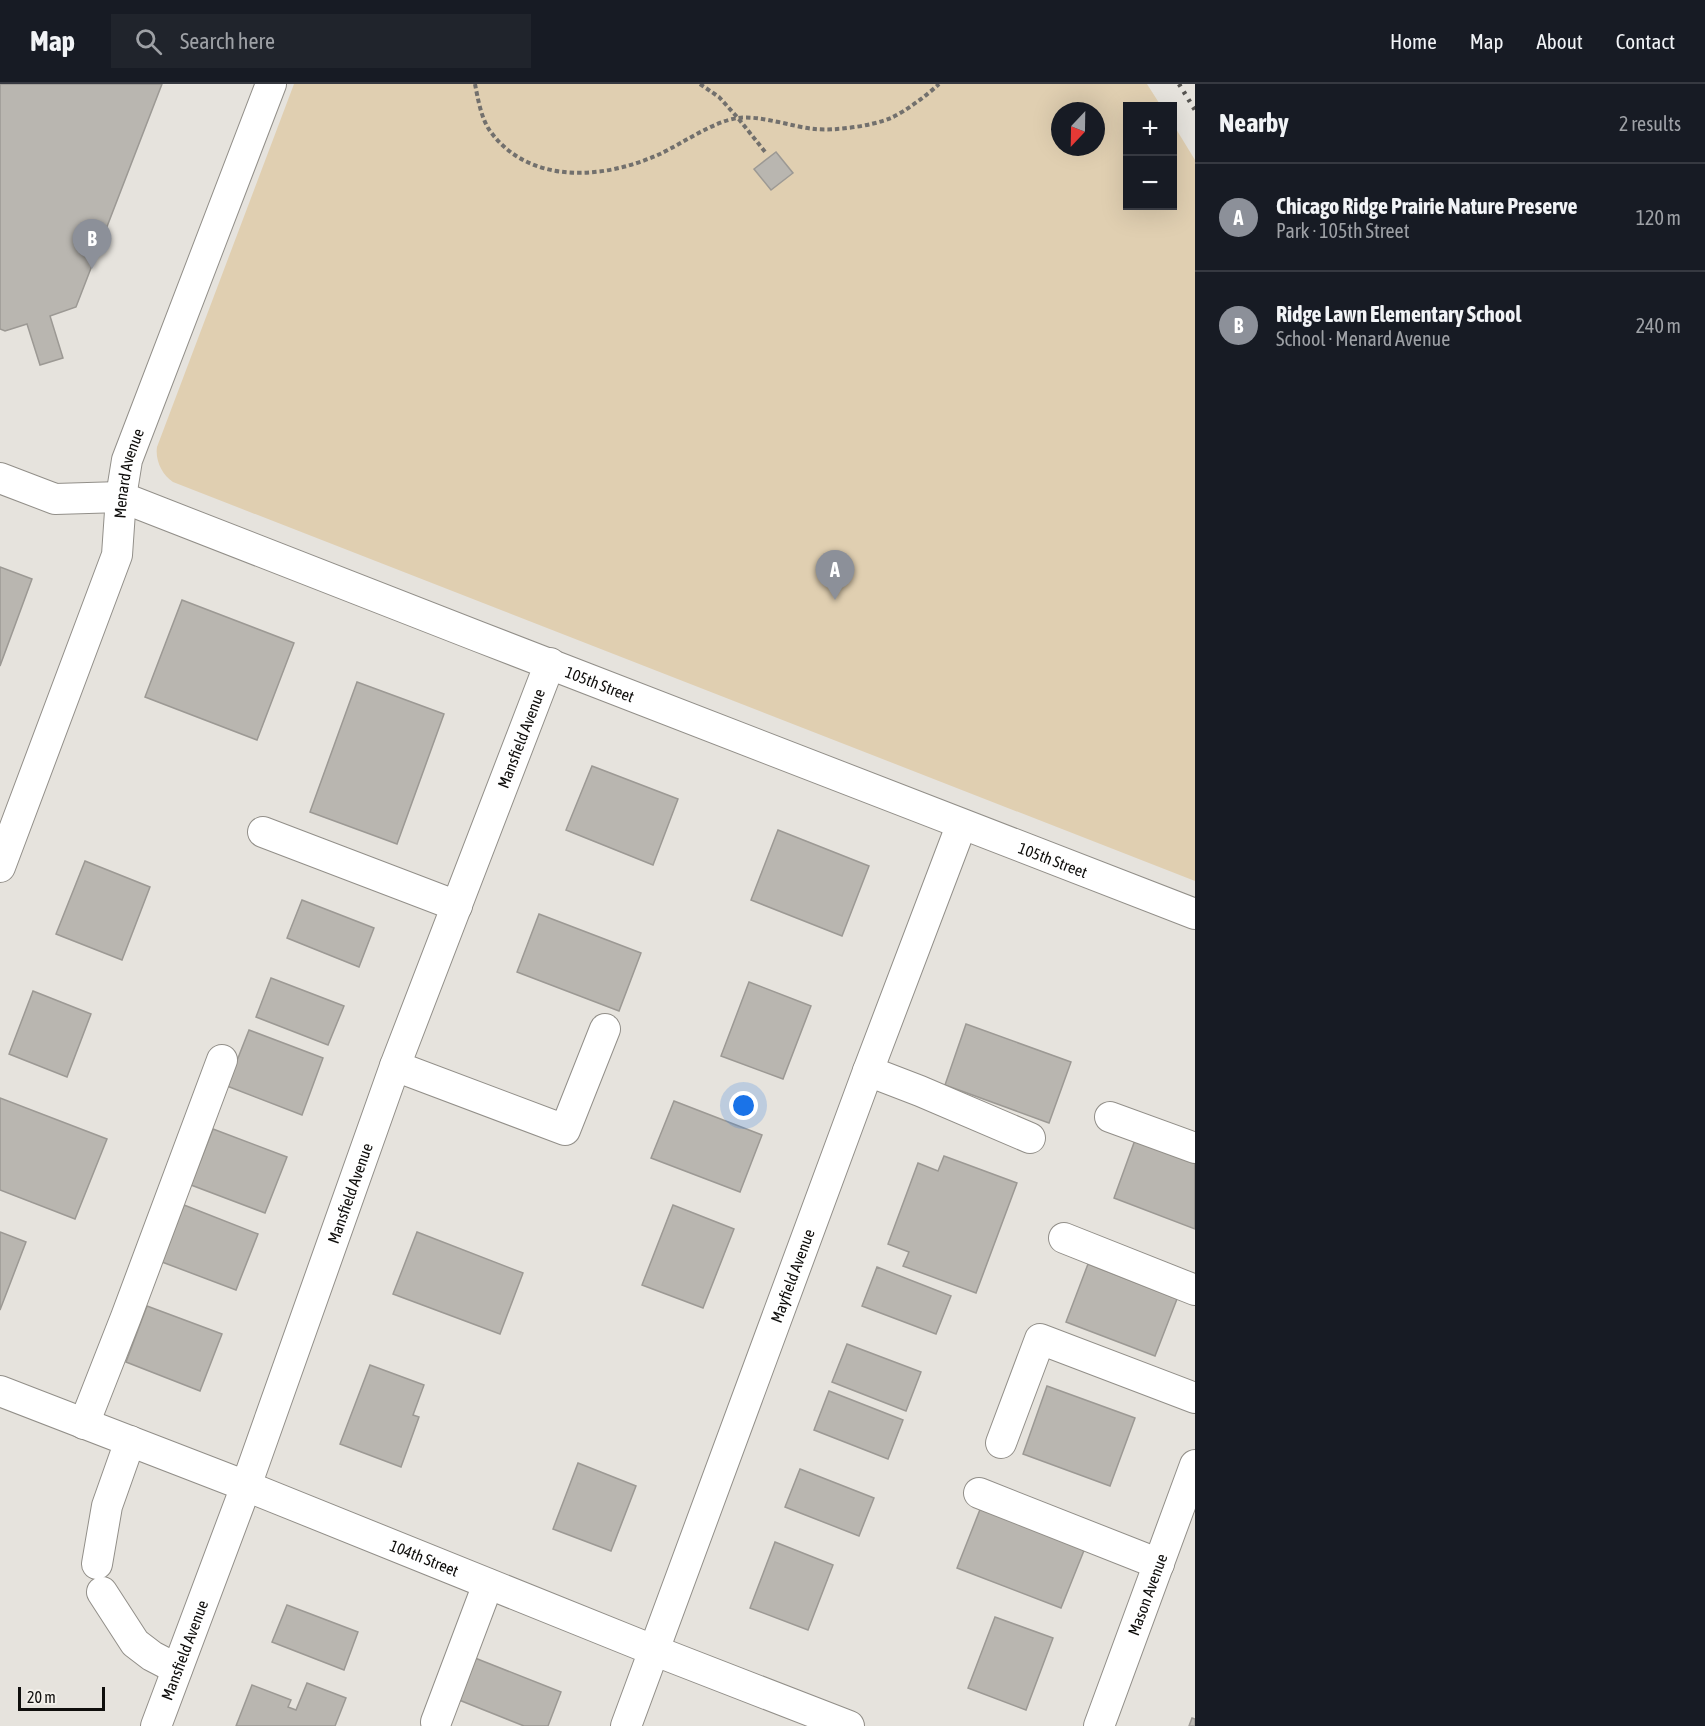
<!DOCTYPE html>
<meta charset="utf-8">
<style>
:root{--surface:#171b24;--page:#20242c;--text:#f1f3f6;--muted:#9ea1a6;--line:#363941;--accent:#8c9099}
body{margin:0;font-family:"Asap Condensed",sans-serif;background:var(--page);color:var(--text)}
.controls{position:absolute;right:18px;top:18px;display:grid;overflow:hidden;border-radius:0px;box-shadow:0 6px 24px #0002}
.controls button{width:54px;height:54px;display:grid;place-items:center;padding:0;border:0;border-bottom:2px solid var(--line);background:var(--surface);color:var(--text);font:30px sans-serif}
.compass{position:absolute;left:1051px;top:18px;width:54px;height:54px;border-radius:50%;background:var(--surface);box-shadow:0 6px 24px #0002;rotate:202deg}
.scale{position:absolute;left:18px;bottom:15px;width:87px;box-sizing:border-box;padding-left:6px;border:3px solid #0f0e0c;border-top:0;font-size:16px;line-height:21px;white-space:nowrap;color:#0f0e0c;-webkit-text-stroke:4px #f3f0ea;paint-order:stroke}
.you{position:absolute;left:744px;top:1022px;width:21px;height:21px;margin:-15px;border:4px solid #fff;border-radius:50%;background:#1a73e8;box-shadow:0 0 0 9px #1a73e833}
.badge{display:grid;place-items:center;width:39px;height:39px;border-radius:50%;background:var(--accent);color:#fff;font-size:20px;font-weight:700}
.pin{position:absolute;translate:-50% -50px;filter:drop-shadow(0 2px 3px #0008)}
.pin::after{content:'';position:absolute;top:32px;width:21px;height:18px;background:inherit;clip-path:polygon(0 0,100% 0,50% 100%)}
.list{margin:0;padding:0;list-style:none}
h2{display:flex;justify-content:space-between;align-items:center;height:78px;margin:0;padding:0 24px;font-size:26px}
h2 small{font-size:20px;font-weight:400;color:var(--muted)}
.list li{display:grid;grid-template-columns:39px 1fr auto;gap:18px;align-items:center;box-sizing:border-box;height:108px;padding:0 24px;border-top:2px solid var(--line)}
.list b{display:block;font-size:22px;white-space:nowrap}
.list p{margin:0;font-size:20px;white-space:nowrap;color:var(--muted)}
.list em{font-size:20px;font-style:normal;color:var(--muted)}
.icon{flex:none;width:33px;height:33px;fill:none;stroke:currentColor;stroke-width:2;stroke-linecap:round;stroke-linejoin:round}
.map{position:relative;flex:none;width:1195px;height:1642px;overflow:hidden}
header{display:flex;align-items:center;gap:36px;box-sizing:border-box;height:84px;padding:0 30px;background:var(--surface);border-bottom:2px solid var(--line)}
header strong{font-size:28px}
nav{display:flex;gap:33px;margin-inline-start:auto;font-size:21px}
.search{width:420px;height:54px;background:var(--page);display:flex;align-items:center;gap:15px;box-sizing:border-box;padding:0 21px;border-radius:0px;color:var(--muted);font-size:22px}
main{display:flex}
aside{flex:1;background:var(--surface)}
.map>svg:first-child{display:block}
.green{fill:#e0cfb1;fill-rule:evenodd}
.building{fill:#b9b6b0;stroke:#9c9994;stroke-width:1.5}
.lines{fill:none;stroke-linecap:round;stroke-linejoin:round}
.minor-casing{stroke:#928f89;stroke-width:32}
.path{stroke:#72706d;stroke-width:4;stroke-dasharray:4.5 3;stroke-linecap:butt}
.minor{stroke:#fff;stroke-width:30}
.rail{stroke:#565451;stroke-width:4.5;stroke-dasharray:3 6;stroke-linecap:butt}
.labels{text-anchor:middle;stroke-width:5;stroke-linejoin:round;paint-order:stroke}
.street-label{font-size:16px;fill:#0f0e0c;stroke:#f3f0ea}
</style>
<header>
<strong>Map</strong>
<div class="search"><svg class="icon" aria-label="search" viewBox="0 0 24 24"><circle cx="10" cy="10" r="6"/><path d="M15 15l6 6"/></svg>Search here</div>
<nav><a>Home</a><a>Map</a><a>About</a><a>Contact</a></nav>
</header>
<main>
<div class="map">
<svg width="1195" height="1642" viewBox="0 0 1195 1642">
<rect width="100%" height="100%" fill="#e6e3dd"/>
<path class="green" d="M294,0h853l14,22h-33v100h44l1,-82 22,36v721l-1022,-399c-11,-7 -18,-22 -16,-35zM1060,27h36v36h-36z"/>
<g class="building">
<path d="M0,0h162l-86,223 -26,9 13,42 -23,7 -13,-41 -22,7 -5,-2z"/>
<path d="M776,68l17,21 -22,17 -17,-21z"/>
<path d="M0,483l32,12 -32,87z"/>
<path d="M182,516l112,43 -37,97 -112,-43z"/>
<path d="M357,598l87,32 -47,130 -87,-32z"/>
<path d="M592,682l86,33 -25,66 -87,-35z"/>
<path d="M778,746l91,36 -27,70 -91,-36z"/>
<path d="M85,777l65,26 -28,73 -66,-26z"/>
<path d="M302,816l72,28 -15,39 -72,-29z"/>
<path d="M539,830l102,39 -22,58 -102,-39z"/>
<path d="M271,894l73,28 -16,39 -72,-28z"/>
<path d="M749,898l62,24 -28,73 -62,-23z"/>
<path d="M33,907l58,23 -24,63 -58,-23z"/>
<path d="M966,940l105,38 -22,61 -104,-38z"/>
<path d="M249,946l74,28 -21,57 -75,-29z"/>
<path d="M0,1014l107,41 -32,80 -75,-29z"/>
<path d="M674,1017l88,34 -22,57 -89,-34z"/>
<path d="M213,1045l74,28 -22,56 -74,-28z"/>
<path d="M1135,1056l60,23v66l-81,-31z"/>
<path d="M944,1072l73,27 -41,110 -73,-27 6,-14 -21,-8 30,-81 20,8z"/>
<path d="M184,1121l74,29 -22,56 -74,-28z"/>
<path d="M673,1121l61,24 -31,79 -61,-23z"/>
<path d="M0,1148l26,10 -26,68z"/>
<path d="M417,1148l106,41 -23,61 -107,-40z"/>
<path d="M1088,1180l89,35 -22,57 -89,-34z"/>
<path d="M877,1183l74,29 -15,38 -74,-28z"/>
<path d="M147,1222l75,28 -22,57 -74,-29z"/>
<path d="M847,1260l74,28 -15,39 -74,-29z"/>
<path d="M370,1281l54,20 -11,30 6,2 -18,50 -61,-23z"/>
<path d="M1047,1302l88,32 -25,68 -87,-32z"/>
<path d="M829,1307l74,29 -15,39 -74,-29z"/>
<path d="M578,1379l58,23 -25,65 -58,-22z"/>
<path d="M800,1385l74,29 -15,38 -74,-29z"/>
<path d="M981,1423l104,41 -24,60 -104,-40z"/>
<path d="M775,1458l58,23 -25,65 -58,-22z"/>
<path d="M287,1521l71,27 -14,38 -72,-28z"/>
<path d="M995,1533l58,21 -27,72 -58,-22z"/>
<path d="M475,1574l86,34 -13,34h-24l-65,-26z"/>
<path d="M307,1599l39,15 -11,28h-99l16,-41 39,15 -3,7 8,3z"/>
<path d="M1192,1634l3,1v7h-6z"/>
</g>
<g class="lines">
<g class="minor-casing">
<g id="minor">
<path id="s1" d="M0,394l55,21 66,-2c358,139 715,281 1074,417"/>
<path d="M263,748l194,74"/>
<path id="s2" d="M0,783l117,-312 4,-58 6,-37 144,-376"/>
<path d="M395,982l170,64 40,-101"/>
<path d="M868,987l52,20 110,47"/>
<path d="M1110,1033l85,31"/>
<path d="M1064,1154l131,52"/>
<path id="s3" d="M0,1307l246,95 407,164 196,76"/>
<path d="M84,1340l42,-107 96,-257"/>
<path d="M1001,1359l39,-104 155,59"/>
<path d="M979,1409l180,71"/>
<path d="M97,1480l10,-58 23,-65"/>
<path d="M102,1508l33,51 17,13 25,13"/>
<path d="M436,1638l52,-138"/>
<path id="s4" d="M156,1642l90,-240 149,-420 155,-403"/>
<path id="s5" d="M626,1642l242,-655 93,-245"/>
<path id="s6" d="M1099,1642l96,-261"/>
</g>
</g>
<g class="path">
<path d="M475,0c3,15 6,34 15,47 40,55 115,48 170,23 23,-11 54,-33 78,-36 23,-3 54,9 77,11 20,2 57,-3 76,-11 15,-7 35,-22 48,-34"/>
<path d="M700,0l19,13 19,21 28,35"/>
</g>
<use href="#minor" class="minor"/>
<path class="rail" d="M1179,0l16,26"/>
</g>
<g class="labels">
<g class="street-label">
<text dy="6" stroke="none"><textPath href="#s2" startOffset="416">Menard Avenue</textPath></text>
<text dy="6" stroke="none"><textPath href="#s1" startOffset="639">105th Street</textPath></text>
<text dy="6" stroke="none"><textPath href="#s4" startOffset="1053">Mansfield Avenue</textPath></text>
<text dy="6" stroke="none"><textPath href="#s1" startOffset="1125">105th Street</textPath></text>
<text dy="6" stroke="none"><textPath href="#s4" startOffset="567">Mansfield Avenue</textPath></text>
<text dy="6" stroke="none"><textPath href="#s5" startOffset="480">Mayfield Avenue</textPath></text>
<text dy="6" stroke="none"><textPath href="#s3" startOffset="456">104th Street</textPath></text>
<text dy="6" stroke="none"><textPath href="#s6" startOffset="140">Mason Avenue</textPath></text>
<text dy="6" stroke="none"><textPath href="#s4" startOffset="81">Mansfield Avenue</textPath></text>
</g>
</g>
</svg>
<div class="controls">
<button>+</button>
<button>−</button>
</div>
<svg class="compass" viewBox="-18 -18 36 36"><path d="M0-13l5 13h-10z" fill="#e53935"/><path d="M0 13l5-13h-10z" fill="#9ea1a6"/></svg>
<div class="scale">20 m</div>
<div class="you"></div>
<div class="pin badge" style="left:835px;top:516px">A</div>
<div class="pin badge" style="left:92px;top:185px">B</div>
</div>
<aside>
<h2>Nearby<small>2 results</small></h2>
<ul class="list">
<li><span class="badge">A</span><div><b>Chicago Ridge Prairie Nature Preserve</b><p>Park · 105th Street</p></div><em>120 m</em></li>
<li><span class="badge">B</span><div><b>Ridge Lawn Elementary School</b><p>School · Menard Avenue</p></div><em>240 m</em></li>
</ul>
</aside>
</main>
